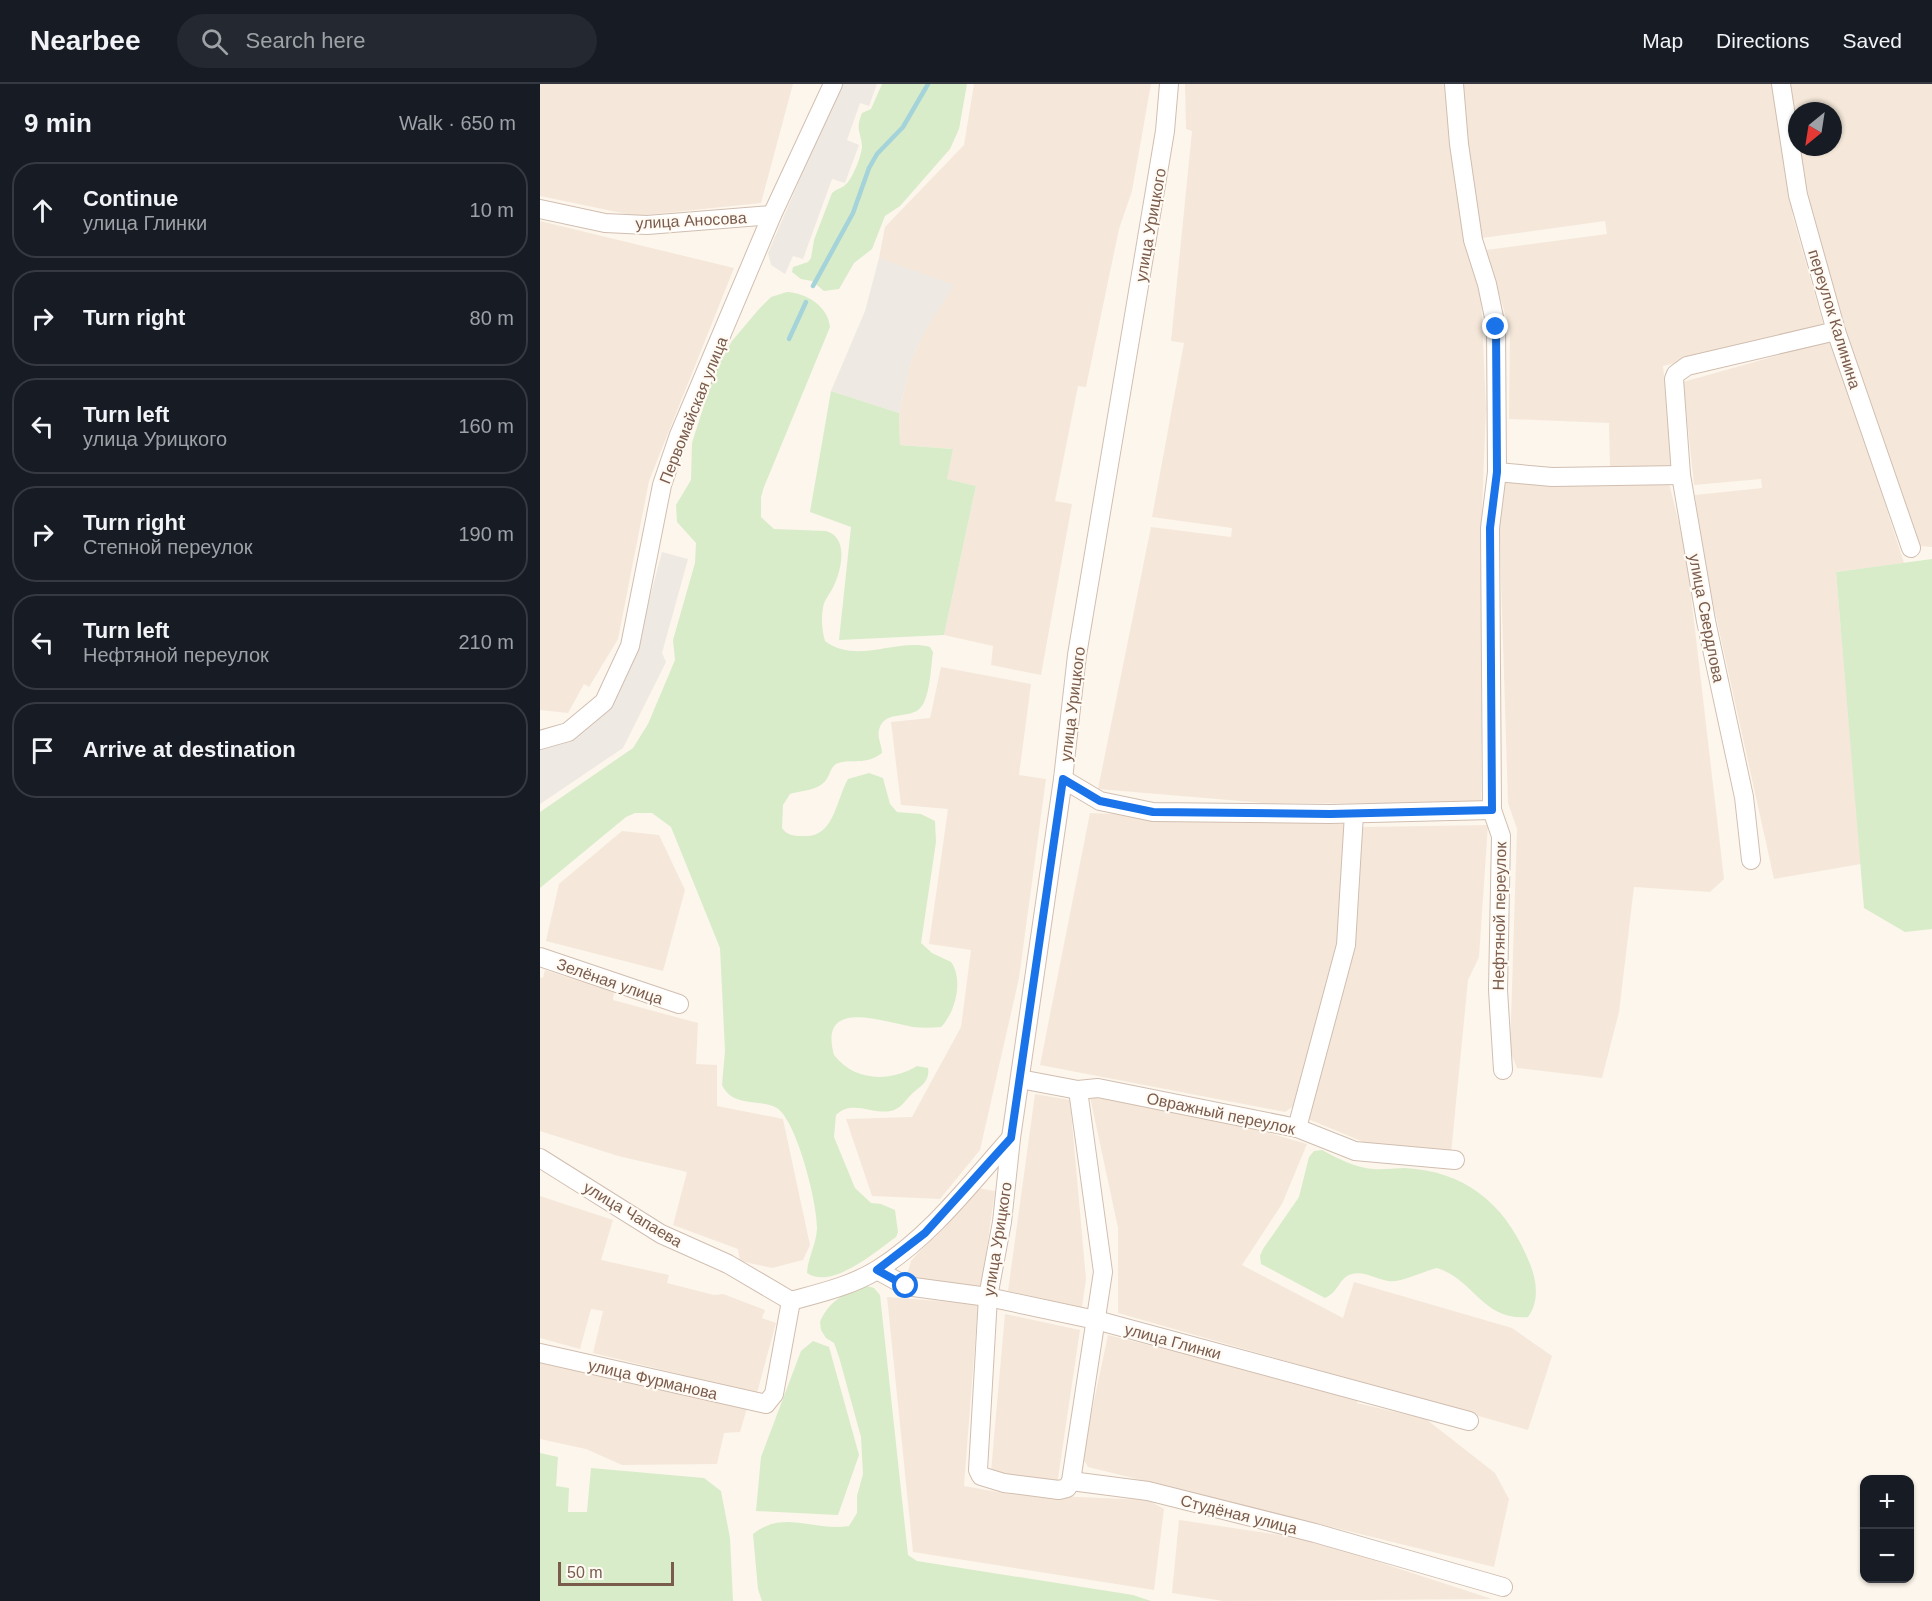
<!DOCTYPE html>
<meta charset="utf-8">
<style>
:root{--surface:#171b24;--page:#242831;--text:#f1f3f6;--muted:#9ea1a6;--line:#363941}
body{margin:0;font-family:Helvetica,sans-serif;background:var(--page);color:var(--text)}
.controls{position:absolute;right:18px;bottom:18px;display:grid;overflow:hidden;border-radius:12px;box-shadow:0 2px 4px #0004}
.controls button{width:54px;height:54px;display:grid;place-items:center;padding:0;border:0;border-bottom:2px solid var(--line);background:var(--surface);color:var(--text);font:30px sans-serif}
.compass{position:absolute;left:1248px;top:18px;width:54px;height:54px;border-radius:50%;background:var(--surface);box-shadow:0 2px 4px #0004;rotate:210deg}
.scale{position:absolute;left:18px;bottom:15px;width:116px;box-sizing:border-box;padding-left:6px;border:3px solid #7a5c4d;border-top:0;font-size:16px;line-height:21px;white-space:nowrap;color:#7a5c4d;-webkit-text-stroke:4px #fffaf3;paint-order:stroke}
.stop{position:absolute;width:18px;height:18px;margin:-14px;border:4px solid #1a73e8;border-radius:50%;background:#fff}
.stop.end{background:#1a73e8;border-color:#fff;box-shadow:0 2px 6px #0008}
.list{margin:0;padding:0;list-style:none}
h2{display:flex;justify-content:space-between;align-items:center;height:78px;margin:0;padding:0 24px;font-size:26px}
h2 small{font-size:20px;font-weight:400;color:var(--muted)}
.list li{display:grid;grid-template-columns:39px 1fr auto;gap:18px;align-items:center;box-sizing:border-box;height:96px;margin:0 12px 12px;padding:0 12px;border:2px solid var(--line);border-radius:24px}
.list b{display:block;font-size:22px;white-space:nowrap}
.list p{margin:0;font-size:20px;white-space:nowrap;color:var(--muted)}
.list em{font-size:20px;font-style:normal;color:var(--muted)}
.icon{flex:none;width:33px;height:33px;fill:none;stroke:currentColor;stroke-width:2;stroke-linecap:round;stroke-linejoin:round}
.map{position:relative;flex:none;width:1392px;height:1517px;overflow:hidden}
header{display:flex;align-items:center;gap:36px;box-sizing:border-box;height:84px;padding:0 30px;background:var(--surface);border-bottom:2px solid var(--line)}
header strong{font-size:28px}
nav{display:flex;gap:33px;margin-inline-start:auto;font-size:21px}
.search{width:420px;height:54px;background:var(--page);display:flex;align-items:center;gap:15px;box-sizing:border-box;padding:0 21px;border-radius:33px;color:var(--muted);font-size:22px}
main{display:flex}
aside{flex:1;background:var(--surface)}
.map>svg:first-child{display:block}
.residential{fill:#f5e8da}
.industrial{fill:#efe9e4}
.green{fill:#d8ecc9}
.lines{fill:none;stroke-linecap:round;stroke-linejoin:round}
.stream{stroke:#a5d3da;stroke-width:4.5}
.street-casing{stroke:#d1beb0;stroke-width:20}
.street{stroke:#fff;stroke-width:18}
.route{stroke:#1a73e8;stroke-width:8}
.labels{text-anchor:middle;stroke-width:4.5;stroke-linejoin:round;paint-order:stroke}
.street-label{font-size:16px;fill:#7a5c4d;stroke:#fffaf3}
</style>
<header>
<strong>Nearbee</strong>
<div class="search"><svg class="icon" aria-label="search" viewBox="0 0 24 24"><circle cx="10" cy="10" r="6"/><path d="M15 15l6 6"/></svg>Search here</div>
<nav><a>Map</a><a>Directions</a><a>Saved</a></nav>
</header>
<main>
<aside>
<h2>9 min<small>Walk · 650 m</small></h2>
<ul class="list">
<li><svg class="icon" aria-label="ahead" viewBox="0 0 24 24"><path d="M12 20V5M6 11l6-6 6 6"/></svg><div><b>Continue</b><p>улица Глинки</p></div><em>10 m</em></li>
<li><svg class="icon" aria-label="right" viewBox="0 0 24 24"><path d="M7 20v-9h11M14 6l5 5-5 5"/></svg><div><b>Turn right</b></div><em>80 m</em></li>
<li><svg class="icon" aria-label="left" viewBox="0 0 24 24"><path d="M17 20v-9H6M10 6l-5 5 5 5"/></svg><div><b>Turn left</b><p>улица Урицкого</p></div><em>160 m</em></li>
<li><svg class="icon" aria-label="right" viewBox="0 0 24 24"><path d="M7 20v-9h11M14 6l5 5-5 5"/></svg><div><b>Turn right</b><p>Степной переулок</p></div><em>190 m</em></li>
<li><svg class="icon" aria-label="left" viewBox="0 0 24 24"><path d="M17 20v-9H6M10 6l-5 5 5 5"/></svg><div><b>Turn left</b><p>Нефтяной переулок</p></div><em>210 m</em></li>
<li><svg class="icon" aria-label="arrive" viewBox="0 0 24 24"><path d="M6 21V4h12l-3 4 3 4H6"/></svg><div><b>Arrive at destination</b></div></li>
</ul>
</aside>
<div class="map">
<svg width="1392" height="1517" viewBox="0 0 1392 1517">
<rect width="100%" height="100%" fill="#fdf6ec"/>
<g class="residential">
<path d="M0,0h253l-32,119 -125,13 -96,-20z"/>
<path d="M434,0h177l-19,107 -13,38 -33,158 -8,-1 -23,115 17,3 -31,171 -50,-10 2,-19 -49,-11 32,-149 -30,-7 7,-30 -53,-4 -1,-32 12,-52 14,-30 -46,-73 6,-31 79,-82z"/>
<path d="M645,0h262l34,211 5,114 -5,127v268l-217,-1 -166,-14 53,-262 80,10 1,-9 -80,-11 32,-174 -13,-2 21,-210 -6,-2z"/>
<path d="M920,0h314l19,133 31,110 -161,39 12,102h-65l-1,-45 -100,-4 1,-89 -24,-80 121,-16 -2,-13 -123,17 -11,-52z"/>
<path d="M1248,0h144v463l-14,-1 -100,-295 -21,-104h36v-36h-36v34z"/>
<path d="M0,137l194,47 -85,213 -31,158 -29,48 -5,-3 -16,29 -28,-3z"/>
<path d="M1289,257l5,4 70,218 -68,9 25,292 -87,15 -74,-335 -5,-49 67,-7 -1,-9 -67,6 -11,-103z"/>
<path d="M958,399h171l17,69 38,327 -14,13 -76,-5 -15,125 -17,66 -85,-10 -7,-17 7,-222 -9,-26z"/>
<path d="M401,583l90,17 -12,91 27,4 -27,199 -39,172 -40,49 -68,-3 -26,-77 66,-2 49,-90 10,-77 -42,-6 19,-135 -47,-4 -10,-83 39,-4z"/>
<path d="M550,729l256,11 -8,129 -43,152 -10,7 -245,-47z"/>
<path d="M948,741l-9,132 -11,23 -17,174 -85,-11 -58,-24 45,-173 10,-119z"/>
<path d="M82,747l37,4 26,55 -22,81 -117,-30 13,-57z"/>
<path d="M5,886l69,22 -1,8 85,23 -2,41 21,1v41l66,13 27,126 -7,15 -31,8 -32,-7 -2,-12 -65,-24 14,-53 -69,-16 -78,-25v-154l3,1z"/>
<path d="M495,1010l35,6 16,179 -4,28 -74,-16z"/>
<path d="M550,1013l113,17 104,30 -25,60 -40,61 101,53 11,-36 158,46 40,28 -24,74 -410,-117v-85z"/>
<path d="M437,1104l18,3 -14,99 -75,-12 5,-17z"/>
<path d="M0,1112l73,24 -12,40 68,15 -2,8 47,12 9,-1 42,16 -3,8 14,5 -19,70 -164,-40 10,-42 -12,-2 -11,40 -40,-11z"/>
<path d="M347,1213l91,7 -14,182 45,8 139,6 16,9 -10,81 -241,-38z"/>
<path d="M465,1230l75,16 -23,155 -66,-14z"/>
<path d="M568,1251l250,61 -1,7 69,16 69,54 14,26 -15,68 -406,-100 -6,-10z"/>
<path d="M0,1277l207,47 -7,24 -16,1 -7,31 -95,1 -36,-16 -46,-10z"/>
<path d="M639,1436l129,19 184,60 -269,2 -51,-8z"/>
</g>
<g class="industrial">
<path d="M301,0h36l-8,22 -9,-3 -13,37 12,5 -14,38 -13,-4 -29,80 -10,-3 -8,18 -14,-9 -3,-12z"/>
<path d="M339,174l75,27 -29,46 -14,30 -12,52 -68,-22 34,-80z"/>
<path d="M122,468l26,7 -26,94 4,9 -43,86 -83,56v-57l31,-7 21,-15 19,-20 25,-55z"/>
</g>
<g class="green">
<path d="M342,0h85l-8,45 -9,20 -50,57 -15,10 -13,33 -18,14 -15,26 -15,2 -12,-10 -11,-2 -9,-7 1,-5 15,-5 3,-4 3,-18 18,-47c4,-4 8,-4 12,-7 8,-5 18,-31 18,-40 -1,-14 -7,-16 0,-33l9,-4z"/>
<path d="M247,208c19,1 41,14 43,35l-66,160 -3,10v20l13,12 52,2c22,6 16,36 9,52 -3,9 -11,16 -12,25 -2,10 -1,23 2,33 32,24 71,-3 105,6l3,5c-2,13 -3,51 -15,58 -12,9 -34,0 -39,20 -2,8 3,15 3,23 -18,14 -32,4 -46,11 -6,4 -6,11 -10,16 -8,11 -24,10 -36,14l-7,11 -1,23c6,8 12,8 22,8 30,2 32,-36 44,-57l21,-6 14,5 7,26 7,8 24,2 14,7 1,21 -15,101 11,10 19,9c13,18 4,51 -10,65 -10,1 -19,1 -28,0 -30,-5 -95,-30 -79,28 21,27 56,27 83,11l11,2c2,11 -5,17 -13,23 -8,6 -11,15 -21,19 -19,7 -41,-12 -58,5l-2,22 21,51 16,15 10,1 14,6 3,22 -2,5c-21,15 -64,53 -89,36 1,-16 9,-28 10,-44 1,-24 -21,-113 -42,-122 -18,-8 -43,0 -53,-22l3,-34 -5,-103 -49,-121 -19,-14h-17l-9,4 -86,71v-76l93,-64 15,-24 27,-64 -2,-20 22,-77 1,-20 -19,-21 -1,-17 15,-25 1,-37 22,-69 18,-33 27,-32 12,-12z"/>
<path d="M291,307l68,22 1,32 53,4 -6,30 29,7 -32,149 -105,5 12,-113 -41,-15z"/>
<path d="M1392,475v370l-27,3 -41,-24 -28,-336z"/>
<path d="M782,1066c14,8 35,18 51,19 11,1 22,-1 32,-1 59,3 99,35 122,89 9,19 14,42 1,60 -46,4 -53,-37 -91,-49 -14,3 -35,15 -49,13 -13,-2 -23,-10 -36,-7 -13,3 -13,18 -27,24l-64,-34 -1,-8 3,-7 36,-52 10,-40 5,-6z"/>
<path d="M327,1202l7,2 6,7 28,260 9,6 216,34 18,6h-389l-4,-12 -5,-55c31,-25 62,-2 96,-8l8,-13v-17l6,-22 -2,-37 -22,-80 -5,-14 -8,-5 -5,-8 -1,-8c7,-19 27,-32 47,-36z"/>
<path d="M273,1257l16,6 30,108 -21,60 -82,-4 5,-54 40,-106z"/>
<path d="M0,1369l18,4 -2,29 13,2 -1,24h19l4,-44 113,10 17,13 9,47 3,63h-193z"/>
</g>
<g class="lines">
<g class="stream">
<path d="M273,202l40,-73 16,-45 8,-14 26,-27 25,-43"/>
<path d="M249,255l17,-37"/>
</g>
<g class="street-casing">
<g id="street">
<path d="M914,0l5,60 14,96 14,44 9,43 1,145 -7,56 2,282 9,26 -3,154 5,80"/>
<path d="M1241,0l17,111 38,136 75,217"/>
<path d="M0,125l65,14 42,2 125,-10"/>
<path d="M957,388l55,5 129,-2"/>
<path d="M0,656l28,-8 36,-30 26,-56 32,-161 17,-50 93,-220 61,-131"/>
<path d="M523,695l37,22 53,11 177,2 162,-4"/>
<path d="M1211,776l-7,-63 -38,-176 -25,-146 -7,-96 2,-5 11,-8 149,-35"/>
<path d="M0,873l139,47"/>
<path d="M480,995l58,11 20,-2 199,40 58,23 100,9"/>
<path d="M538,1006l25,182 -32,209 -4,7 -8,2 -55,-7 -23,-7 -3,-6 10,-173 14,-75 9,-84 52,-359 14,-124 88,-524 4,-47"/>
<path d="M757,1044l49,-183 8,-131"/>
<path d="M0,1074l121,76 67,30 63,37"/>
<path d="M337,1186l29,16 82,11 108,23 373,101"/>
<path d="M251,1217c29,-8 60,-15 86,-31 53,-33 93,-86 134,-132"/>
<path d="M0,1269l226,51 8,-10 17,-93"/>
<path d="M531,1397l77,10 167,42 188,54"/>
</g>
</g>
<use href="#street" class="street"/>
</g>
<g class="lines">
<path class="route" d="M366,1202l-29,-16 48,-37 86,-95 52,-359 37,22 53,11 177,2 162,-4 -2,-282 7,-56 -1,-145"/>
</g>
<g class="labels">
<g class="street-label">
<text transform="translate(151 136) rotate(-3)" y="6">улица Аносова</text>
<text transform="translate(610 141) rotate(-80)" y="6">улица Урицкого</text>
<text transform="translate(1295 235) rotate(73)" y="6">переулок Калинина</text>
<text transform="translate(153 326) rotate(-68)" y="6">Первомайская улица</text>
<text transform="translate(1167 534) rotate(79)" y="6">улица Свердлова</text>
<text transform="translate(532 620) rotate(-83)" y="6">улица Урицкого</text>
<text transform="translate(959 832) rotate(-89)" y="6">Нефтяной переулок</text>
<text transform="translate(70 897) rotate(19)" y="6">Зелёная улица</text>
<text transform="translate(681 1029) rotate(12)" y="6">Овражный переулок</text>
<text transform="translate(93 1130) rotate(31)" y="6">улица Чапаева</text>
<text transform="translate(457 1155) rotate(-81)" y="6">улица Урицкого</text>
<text transform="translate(633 1257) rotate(15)" y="6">улица Глинки</text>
<text transform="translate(113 1295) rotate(13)" y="6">улица Фурманова</text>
<text transform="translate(699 1430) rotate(14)" y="6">Студёная улица</text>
</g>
</g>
</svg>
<div class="controls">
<button>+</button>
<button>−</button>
</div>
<svg class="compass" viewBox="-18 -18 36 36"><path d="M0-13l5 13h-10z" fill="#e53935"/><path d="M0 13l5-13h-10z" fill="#9ea1a6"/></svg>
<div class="scale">50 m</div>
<div class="stop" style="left:366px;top:1202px"></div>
<div class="stop end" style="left:956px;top:243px"></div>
</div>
</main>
